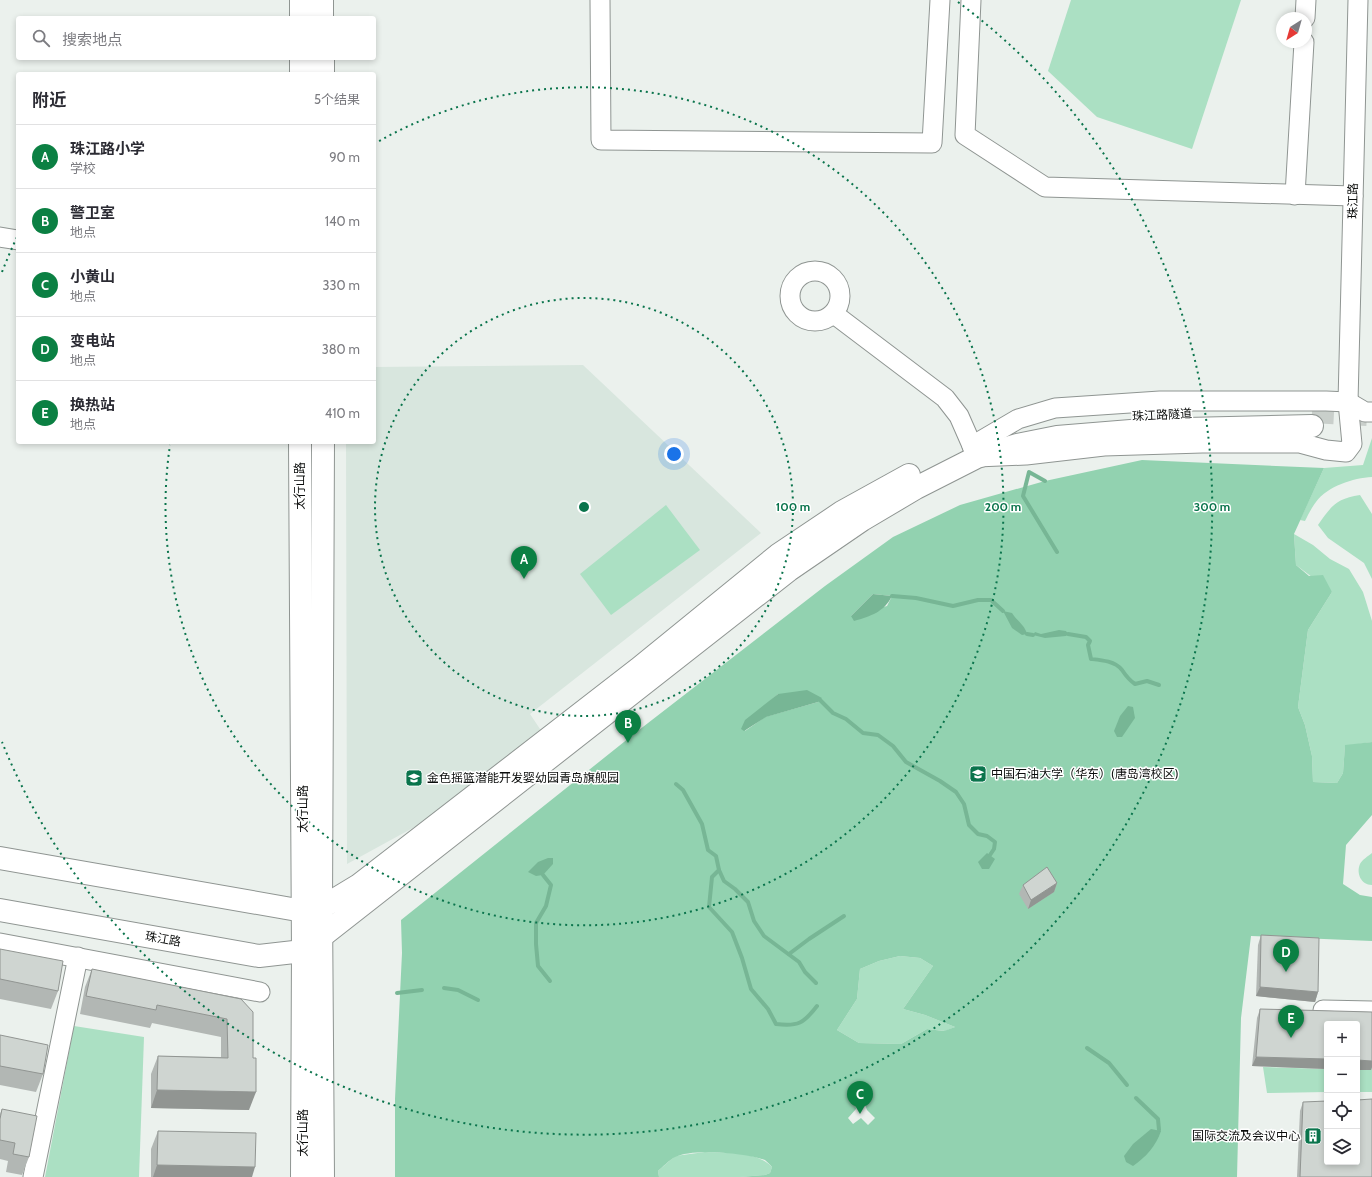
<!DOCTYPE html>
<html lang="zh">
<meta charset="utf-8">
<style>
:root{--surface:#fff;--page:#f7f7f7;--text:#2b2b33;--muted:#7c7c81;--line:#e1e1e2;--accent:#0b8043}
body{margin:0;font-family:Cabin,"Noto Sans SC",sans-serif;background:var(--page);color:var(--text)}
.controls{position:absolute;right:12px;bottom:12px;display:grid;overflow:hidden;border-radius:4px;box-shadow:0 2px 6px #0003}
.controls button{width:36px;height:36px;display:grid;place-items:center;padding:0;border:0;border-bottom:1px solid var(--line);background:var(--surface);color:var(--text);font:20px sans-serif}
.compass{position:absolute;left:1276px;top:12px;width:36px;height:36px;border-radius:50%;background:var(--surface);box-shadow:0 2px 6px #0003;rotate:217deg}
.you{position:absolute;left:674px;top:454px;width:14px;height:14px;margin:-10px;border:3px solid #fff;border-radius:50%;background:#1a73e8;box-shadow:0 0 0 6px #1a73e833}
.badge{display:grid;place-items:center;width:26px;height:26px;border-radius:50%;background:var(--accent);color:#fff;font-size:13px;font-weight:700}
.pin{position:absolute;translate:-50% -33px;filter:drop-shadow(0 1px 2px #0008)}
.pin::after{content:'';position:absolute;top:21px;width:14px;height:12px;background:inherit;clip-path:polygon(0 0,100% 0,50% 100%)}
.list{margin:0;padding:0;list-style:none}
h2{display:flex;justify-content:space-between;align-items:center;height:52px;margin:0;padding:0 16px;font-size:17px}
h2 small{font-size:13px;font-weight:400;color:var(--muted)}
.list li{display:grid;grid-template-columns:26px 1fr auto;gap:12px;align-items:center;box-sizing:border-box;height:64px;padding:0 16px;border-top:1px solid var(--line)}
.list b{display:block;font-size:15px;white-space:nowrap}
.list p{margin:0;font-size:13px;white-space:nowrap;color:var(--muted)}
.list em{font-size:13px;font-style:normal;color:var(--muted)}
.icon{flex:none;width:22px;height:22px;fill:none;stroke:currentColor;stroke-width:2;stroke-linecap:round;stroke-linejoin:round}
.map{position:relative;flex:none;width:1372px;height:1177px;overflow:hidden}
.search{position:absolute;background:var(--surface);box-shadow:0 2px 6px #0003;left:16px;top:16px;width:360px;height:44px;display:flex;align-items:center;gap:10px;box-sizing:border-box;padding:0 14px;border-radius:4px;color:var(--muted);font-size:15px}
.panel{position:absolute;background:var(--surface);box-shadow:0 2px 6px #0003;left:16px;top:72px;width:360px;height:372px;border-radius:4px}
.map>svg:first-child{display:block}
.built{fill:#d8e6de}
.green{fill:#abe0c3}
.forest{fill:#92d2b0;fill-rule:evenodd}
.water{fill:#77b695}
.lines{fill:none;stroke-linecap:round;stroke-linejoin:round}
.stream{stroke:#77b695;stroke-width:4}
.major-tunnel{stroke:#c9cfcb;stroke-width:22;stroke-dasharray:22 11;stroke-linecap:butt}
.minor-casing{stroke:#8f9592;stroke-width:21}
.major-casing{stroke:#8f9592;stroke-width:24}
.minor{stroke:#fff;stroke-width:19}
.major{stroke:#fff;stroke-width:22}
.wall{fill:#b2b7b4}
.shaded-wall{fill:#919592}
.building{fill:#cfd5d1;stroke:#919592}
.ring{fill:none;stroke:#0a744c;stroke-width:2;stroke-dasharray:2 4}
.labels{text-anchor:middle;stroke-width:3;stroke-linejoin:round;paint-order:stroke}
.street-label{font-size:12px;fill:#0b0d0c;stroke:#fff}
.poi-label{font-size:12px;fill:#0b0d0c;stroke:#fff;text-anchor:start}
.centre{fill:#0a744c;stroke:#fff;stroke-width:2}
.ring-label{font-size:12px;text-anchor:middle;font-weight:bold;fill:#0a744c;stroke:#fff;stroke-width:3;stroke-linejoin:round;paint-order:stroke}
</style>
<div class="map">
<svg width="1372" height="1177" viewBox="0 0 1372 1177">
<rect width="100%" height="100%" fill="#ebf1ed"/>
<path class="built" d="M583,365l178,168 -231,181 12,18 -122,92 -73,40 -1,-422h28v-75z"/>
<g class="green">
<path d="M1071,0h170l-49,149 -95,-32 -49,-46z"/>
<path d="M1372,438v39c-19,1 -44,9 -56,25 -4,5 -8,13 -11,19l-5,-1 24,-52 39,-3z"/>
<path d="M1360,495l12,19v65l-8,-16 -36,-25 -10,-13c14,-20 18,-26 42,-30z"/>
<path d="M666,505l34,45 -89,65 -31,-41z"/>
<path d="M1294,534l19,11 17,14 19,10 14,23 9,29v121l-27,4 -2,27 -6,10 -24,-1 -1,-26 -7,-31 -7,-18 10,-77 24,-38 -36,-27z"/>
<path d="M1372,853v32c-11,0 -16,-12 -12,-21 2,-4 8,-8 12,-11z"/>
<path d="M900,956l20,2 13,8 -30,43 22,6 30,12 -10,4 -18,-2 -26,15 -42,-1 -22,-13 20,-31 3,-30 19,-8z"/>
<path d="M74,1026l70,11 -5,140h-94z"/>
<path d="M1372,1052v40h-15v-22h14z"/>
<path d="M1263,1067l64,2v23l-60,1z"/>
<path d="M705,1152c21,1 52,-1 67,15l-2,6 -5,2 -25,2h-81l-1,-6 17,-15z"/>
</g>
<path class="forest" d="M1142,460l182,8 -30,66 2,31 13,11 14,-1 9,17 -24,38 -10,77 7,18 7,31 1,26 24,1 6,-10 2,-28 27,-3v73l-26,30 -3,39 17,11 12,2v44l-121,-5 -10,82 -4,159h-497l25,-2 5,-2 2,-6c-2,-3 -5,-5 -7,-7 -17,-7 -74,-12 -90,-3 -6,3 -12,10 -17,14l1,6h-264v-78l7,-146 -1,-33 238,-190 186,-144 68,-49 67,-32 85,-24zM873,594l19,2 -5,10 -36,10zM778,694l40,8 -53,15 -20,14 17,-23zM900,956l20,2 13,8 -30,43 22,6 30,12 -11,4 -17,-2 -26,15 -42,-1 -22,-13 20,-31 3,-30 19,-8zM863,1099l4,11 8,8 -7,7 -7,-7 -8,6 -5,-6 8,-9 -1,-7z"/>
<g class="water">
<path d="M873,594l19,2c-8,16 -21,20 -38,25l-3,-5z"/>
<path d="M1003,611l9,2c5,8 13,12 15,21l-5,1 -10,-7z"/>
<path d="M1059,630l7,1 2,3 -2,2 -21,2 -12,-3 2,-3 6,2z"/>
<path d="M807,690l15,8 -4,4 -52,15 -22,14 -3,-2 4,-9 33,-26z"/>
<path d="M1128,706l5,1 2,11 -13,19h-5l-3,-6 6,-15z"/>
<path d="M987,853l8,6 -6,10h-7l-4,-7z"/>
<path d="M548,858h5v6l-10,11 -7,1 -8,-4 10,-10z"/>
<path d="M1151,1129l10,2c-5,15 -15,26 -28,35l-7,-4 -2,-6 9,-12z"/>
</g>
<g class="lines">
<g class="stream">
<path d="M1045,481l-16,-9 -6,24 34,56"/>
<path d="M892,596l24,2 37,8 25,-6h13l12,11"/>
<path d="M1027,634l6,1"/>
<path d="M1068,634l18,3 4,4 -2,4 3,14c10,1 24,2 31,11 4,6 7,10 13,14l12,-3 12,4"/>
<path d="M820,700l13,13 13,6 17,14 15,2 15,11 13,16 34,19 16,11 8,12 5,21 9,9 9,2 8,6 -1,7 -4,6"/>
<path d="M676,784l7,6 19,34 6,26 8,6 3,14 -7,7 -3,30 23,25 10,26 9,31 17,20 8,15c22,3 28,-1 41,-18"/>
<path d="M719,870l5,11 11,8 13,13 6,19 10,15 35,26 6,10 11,11"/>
<path d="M543,875l8,10 -5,21 -10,17v21l2,22 12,15"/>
<path d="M789,954l20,-15 35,-23"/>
<path d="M444,988l14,2 20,10"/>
<path d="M397,993l25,-3"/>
<path d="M1087,1048l22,15 18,22"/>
<path d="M1136,1098l22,21 1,11"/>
<path d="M1209,1139l20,-1"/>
</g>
<path class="major-tunnel" d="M1312,412l57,3"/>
<g class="minor-casing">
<g id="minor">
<path d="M600,0l1,140 331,3 8,-143"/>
<path d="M971,0l-6,135 80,52 308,9"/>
<path d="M1305,18l1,-18"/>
<path d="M1295,195l9,-153"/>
<path d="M0,237l18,3"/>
<circle cx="815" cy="296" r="25"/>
<path d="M834,314l111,84 14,18 18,41 49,-2 78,-9 98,-3h98l26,7 20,2 6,-8 -4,-42 10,-402"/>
<path d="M972,446l46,-27 37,-11 105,-7h166l22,1 17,10h7"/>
<path d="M0,943l260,49"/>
<path d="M1323,1010l49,1"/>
<path d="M33,1177l45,-220"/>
</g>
</g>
<g class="major-casing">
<g id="major">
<path d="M301,0v18"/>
<path d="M322,0v18"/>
<path d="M323,58v16"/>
<path d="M301,74v-16"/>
<path d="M300,442l3,509 -1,226"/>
<path d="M0,858l303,53 18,-3 38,-23 279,-216 140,-114 64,-43 67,-37"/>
<path d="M0,910l259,46 44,-5 486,-381 73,-50 54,-32 61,-31 40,-12 40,-8 86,-7 169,-4"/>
<path d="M323,1177l-2,-269 2,-466"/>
</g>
</g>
<use href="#minor" class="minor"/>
<use href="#major" class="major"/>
</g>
<g class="wall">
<path d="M1057,883l-3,9 -26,17 -9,-15 4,-9z"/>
<path d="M1261,935l57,57 -3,10 -59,-6 2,-51z"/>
<path d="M0,949l58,42 -7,18 -51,-10z"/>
<path d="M92,969l149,30 8,111 -98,-2v-34l7,-18 63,1v-20l-69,-14 -2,5 -70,-14 5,-27z"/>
<path d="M1260,1009l112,3v55l-1,3h-14v-46h-30v45l-75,-3 5,-48z"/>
<path d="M0,1035l43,39 -7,18 -36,-7z"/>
<path d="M1303,1102l69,75h-75l3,-66z"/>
<path d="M2,1109l27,48 -7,18 -16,-3 2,-11 -8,-2v-45z"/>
<path d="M158,1131l94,46h-101v-28z"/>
</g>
<g class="shaded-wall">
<path d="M1057,883l-3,9 -26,17 3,-9z"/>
<path d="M1260,987l58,5 -3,10 -59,-6z"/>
<path d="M1256,1057l71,2v10l-75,-3z"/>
<path d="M1357,1060l15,1v6l-1,3h-14z"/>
<path d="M157,1090l99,2 -7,18 -98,-2z"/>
<path d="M157,1165l98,2 -3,10h-99z"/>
</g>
<g class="building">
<path d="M1047,867l10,16 -26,17 -8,-15z"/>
<path d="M1261,935l58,3 -1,54 -58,-5z"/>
<path d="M0,949l63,12 -5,30 -58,-12z"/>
<path d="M92,969l149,30 12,13v46h3v34l-99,-2 1,-34 70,2 -1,-39 -70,-14 -1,5 -70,-14z"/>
<path d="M1260,1009l112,3v49l-15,-1v-36h-30v35l-71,-2z"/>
<path d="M0,1035l48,10 -5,29 -43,-8z"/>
<path d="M1372,1099v78h-72l3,-75 24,-1v61h30v-62z"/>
<path d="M2,1109l35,7 -8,41 -16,-3 2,-11 -15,-3v-21z"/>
<path d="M158,1131l98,2 -1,34 -98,-2z"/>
</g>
<g class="ring">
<circle cx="584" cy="507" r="209"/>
<path d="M374 144A419 419 0 1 1 170 445"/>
<path d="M2 272A628 628 0 0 1 17 237M958 2A628 628 0 1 1 2 742"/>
</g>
<defs>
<g id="university-square" transform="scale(0.9)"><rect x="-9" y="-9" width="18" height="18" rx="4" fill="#0a744c" stroke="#fff"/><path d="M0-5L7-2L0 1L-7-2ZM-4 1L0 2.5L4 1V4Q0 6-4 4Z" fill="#fff"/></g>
<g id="school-square" transform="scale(0.9)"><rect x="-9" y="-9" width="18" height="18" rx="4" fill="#0a744c" stroke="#fff"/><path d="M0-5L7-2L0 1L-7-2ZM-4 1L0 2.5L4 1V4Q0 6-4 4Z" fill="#fff"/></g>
<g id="building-square" transform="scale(0.9)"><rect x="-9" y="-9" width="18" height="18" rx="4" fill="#0a744c" stroke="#fff"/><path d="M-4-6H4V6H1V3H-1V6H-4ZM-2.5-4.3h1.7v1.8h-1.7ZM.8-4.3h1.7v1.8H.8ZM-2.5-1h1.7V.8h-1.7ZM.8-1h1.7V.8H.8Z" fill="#fff"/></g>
</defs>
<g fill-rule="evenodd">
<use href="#university-square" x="978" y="774"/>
<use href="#school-square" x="414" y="778"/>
<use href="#building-square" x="1313" y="1136"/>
</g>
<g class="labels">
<g class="street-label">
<text transform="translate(1353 201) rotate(-89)" y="4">珠江路</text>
<text transform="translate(1162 415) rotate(-3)" y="4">珠江路隧道</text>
<text transform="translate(300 486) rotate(-90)" y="4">太行山路</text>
<text transform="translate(303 809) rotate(-90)" y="4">太行山路</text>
<text transform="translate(163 939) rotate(10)" y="4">珠江路</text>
<text transform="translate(303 1133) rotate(-90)" y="4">太行山路</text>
</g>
<g class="poi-label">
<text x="991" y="778">中国石油大学（华东）(唐岛湾校区)</text>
<text x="427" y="782">金色摇篮潜能开发婴幼园青岛旗舰园</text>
<text x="1300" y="1140" text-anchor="end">国际交流及会议中心</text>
</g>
</g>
<circle cx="584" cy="507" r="6" class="centre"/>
<g class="ring-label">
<text x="793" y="511">100 m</text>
<text x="1003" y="511">200 m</text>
<text x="1212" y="511">300 m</text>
</g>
</svg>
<div class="controls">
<button>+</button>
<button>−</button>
<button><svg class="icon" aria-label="locate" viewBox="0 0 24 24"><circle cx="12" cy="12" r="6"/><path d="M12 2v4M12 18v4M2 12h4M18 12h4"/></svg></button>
<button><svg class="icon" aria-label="layers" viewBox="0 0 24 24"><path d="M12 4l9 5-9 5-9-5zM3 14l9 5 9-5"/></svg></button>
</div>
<svg class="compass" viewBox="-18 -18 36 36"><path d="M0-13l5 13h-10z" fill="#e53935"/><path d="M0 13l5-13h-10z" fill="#7c7c81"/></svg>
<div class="you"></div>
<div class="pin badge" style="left:524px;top:579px">A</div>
<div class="pin badge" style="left:628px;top:743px">B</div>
<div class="pin badge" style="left:860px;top:1114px">C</div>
<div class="pin badge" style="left:1286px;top:972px">D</div>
<div class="pin badge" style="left:1291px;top:1038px">E</div>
<div class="search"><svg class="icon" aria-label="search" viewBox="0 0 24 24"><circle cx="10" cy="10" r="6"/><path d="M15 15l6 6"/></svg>搜索地点</div>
<section class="panel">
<h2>附近<small>5个结果</small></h2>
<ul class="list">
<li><span class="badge">A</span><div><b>珠江路小学</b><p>学校</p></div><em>90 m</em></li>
<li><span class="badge">B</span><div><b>警卫室</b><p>地点</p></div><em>140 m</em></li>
<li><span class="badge">C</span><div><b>小黄山</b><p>地点</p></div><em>330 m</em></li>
<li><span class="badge">D</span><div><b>变电站</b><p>地点</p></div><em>380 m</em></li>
<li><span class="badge">E</span><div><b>换热站</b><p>地点</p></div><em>410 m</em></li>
</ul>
</section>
</div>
